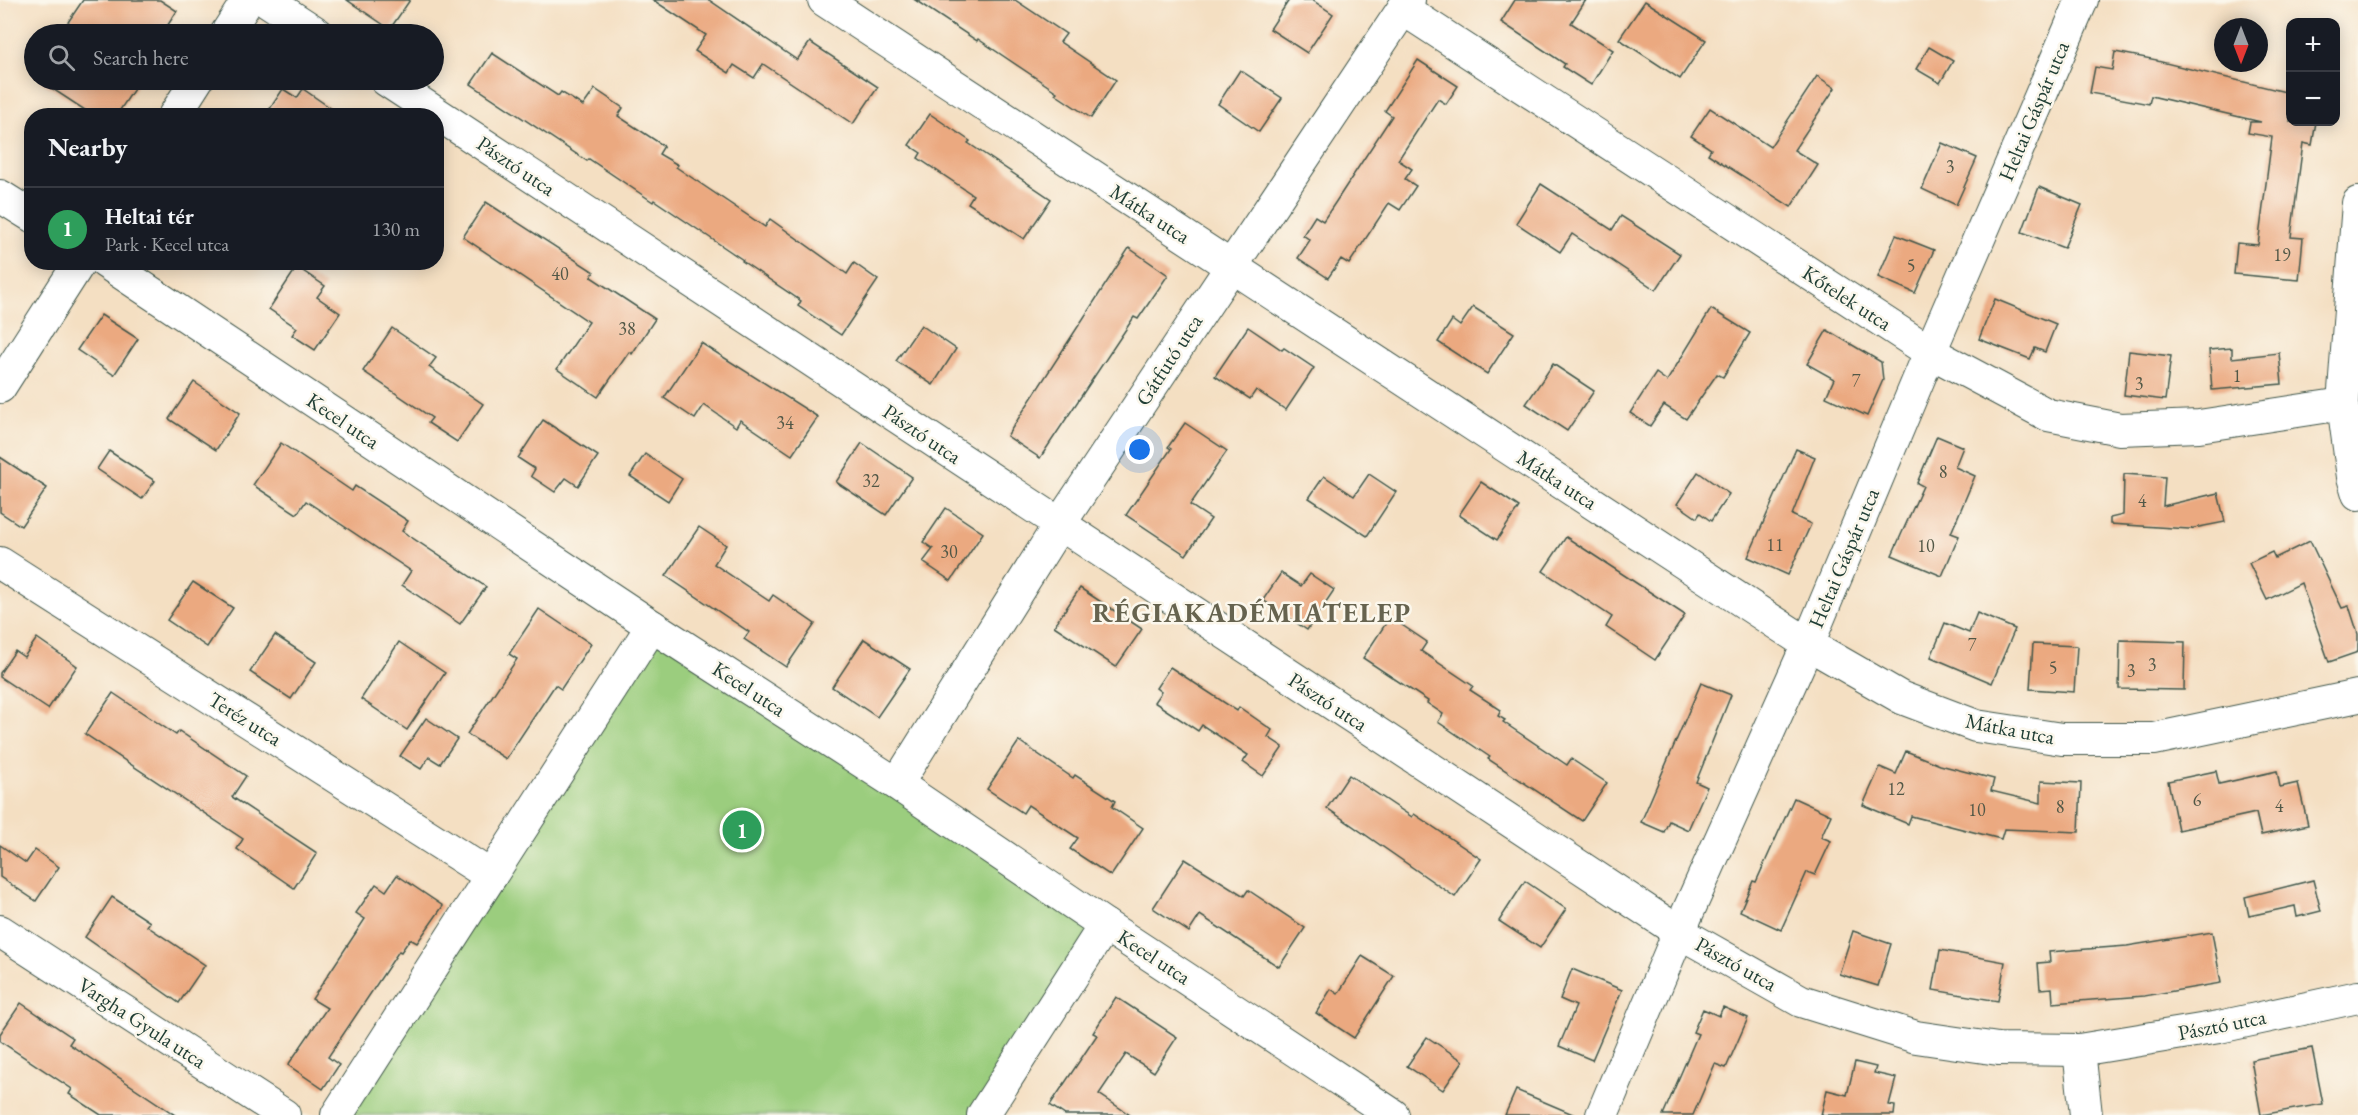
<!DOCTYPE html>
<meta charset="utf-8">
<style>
:root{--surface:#171b24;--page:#242831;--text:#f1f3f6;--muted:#9ea1a6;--line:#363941;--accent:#c8321e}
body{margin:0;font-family:"EB Garamond",serif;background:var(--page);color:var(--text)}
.controls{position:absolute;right:18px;top:18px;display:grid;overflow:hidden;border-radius:12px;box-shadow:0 3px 15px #0003}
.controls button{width:54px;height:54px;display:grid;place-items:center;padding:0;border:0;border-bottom:2px solid var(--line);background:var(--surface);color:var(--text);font:30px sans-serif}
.compass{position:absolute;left:2214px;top:18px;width:54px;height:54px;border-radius:50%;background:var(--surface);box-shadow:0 3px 15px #0003;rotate:180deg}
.you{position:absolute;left:1140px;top:450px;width:21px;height:21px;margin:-15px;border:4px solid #fff;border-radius:50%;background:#1a73e8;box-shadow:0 0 0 9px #1a73e833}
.badge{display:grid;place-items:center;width:39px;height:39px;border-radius:50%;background:var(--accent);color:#fff;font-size:20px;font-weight:700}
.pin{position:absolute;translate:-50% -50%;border:3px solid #fff;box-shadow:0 2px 6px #0006}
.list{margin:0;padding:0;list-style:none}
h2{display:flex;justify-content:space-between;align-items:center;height:78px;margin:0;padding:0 24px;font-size:26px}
h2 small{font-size:20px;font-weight:400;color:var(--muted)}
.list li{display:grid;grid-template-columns:39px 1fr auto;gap:18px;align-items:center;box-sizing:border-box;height:84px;padding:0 24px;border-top:2px solid var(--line)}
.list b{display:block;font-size:22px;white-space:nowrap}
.list p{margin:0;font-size:20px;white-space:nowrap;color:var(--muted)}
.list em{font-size:20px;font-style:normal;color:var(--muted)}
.icon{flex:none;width:33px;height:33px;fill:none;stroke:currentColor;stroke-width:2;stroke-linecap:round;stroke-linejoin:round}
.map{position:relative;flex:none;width:2358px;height:1115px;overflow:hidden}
.search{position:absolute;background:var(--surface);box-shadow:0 3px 15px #0003;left:24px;top:24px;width:420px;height:66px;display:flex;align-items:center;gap:15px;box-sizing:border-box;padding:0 21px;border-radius:33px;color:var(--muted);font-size:22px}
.panel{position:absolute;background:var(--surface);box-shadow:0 3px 15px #0003;left:24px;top:108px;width:420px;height:162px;border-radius:24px}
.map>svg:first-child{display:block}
.green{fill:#9bcd7e;stroke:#5d8559;stroke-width:1.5}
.building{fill:#eba980}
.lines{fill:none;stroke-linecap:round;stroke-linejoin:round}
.minor-casing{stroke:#3f5549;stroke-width:34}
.minor{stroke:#fff;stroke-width:32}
.labels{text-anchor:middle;stroke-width:5;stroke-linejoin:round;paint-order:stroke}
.number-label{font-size:18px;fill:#525847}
.street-label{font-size:21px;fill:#1f3d34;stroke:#fbf7ec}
.district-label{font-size:27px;font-weight:bold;letter-spacing:1.5px;fill:#66634f;stroke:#fbf7ec}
</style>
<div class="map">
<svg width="2358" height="1115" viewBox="0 0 2358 1115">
<rect width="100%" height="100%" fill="#fbf7ec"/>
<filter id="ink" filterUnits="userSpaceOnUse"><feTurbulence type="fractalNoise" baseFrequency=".0167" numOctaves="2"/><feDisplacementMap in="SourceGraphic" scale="12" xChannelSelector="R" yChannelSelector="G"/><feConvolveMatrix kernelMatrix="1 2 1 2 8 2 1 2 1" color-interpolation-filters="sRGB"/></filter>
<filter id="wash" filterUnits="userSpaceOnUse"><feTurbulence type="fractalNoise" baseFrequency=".008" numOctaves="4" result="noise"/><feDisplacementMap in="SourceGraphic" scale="24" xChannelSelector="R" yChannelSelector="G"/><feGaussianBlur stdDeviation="1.35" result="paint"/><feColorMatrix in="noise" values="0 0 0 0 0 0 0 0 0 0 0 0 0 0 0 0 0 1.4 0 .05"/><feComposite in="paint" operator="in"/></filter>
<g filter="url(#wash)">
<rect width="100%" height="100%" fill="#f4dfc2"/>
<path class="green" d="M652,626l453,299 -122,190h-646z"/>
<g id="blocks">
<g class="building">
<path d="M83,0h77l17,11 -15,23h-102z"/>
<path d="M347,0h63l-20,29z"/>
<path d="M653,0h56l88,60 13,-18 68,45 -25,37 -90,-60 -9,14 -20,-13 -5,8 -34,-22 11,-16z"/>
<path d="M915,0h100l51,34 -6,8 56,38 -25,38 -36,-24 2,-2 -79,-53 -1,2z"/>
<path d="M1289,0h23l21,14 -26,39 -37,-24z"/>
<path d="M1515,0h71l-15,23 42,27 -22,35 -28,-18 2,-3 -64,-42z"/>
<path d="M1645,1l61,39 -26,39 -61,-40z"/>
<path d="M1929,47l24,14 -13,22 -24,-14z"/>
<path d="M2115,52l42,8v1l133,32v29h26l-4,23 -9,-2 -12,94 12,1 -4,42 -65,-6 3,-31 21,2 14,-108 -24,-4 2,-11h11l-110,-26 -2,8 -59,-11 5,-26 17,3z"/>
<path d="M492,53l66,43 3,-4 22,14 12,-17 28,19 -5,8 46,30 -5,8 19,11 -2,2 89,60 5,-8 77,55 7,-11 24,17 -37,55 -43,-29 3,-5 -59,-40 1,-1 -89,-60 -1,2 -64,-43 -2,2 -116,-77z"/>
<path d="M1418,60l40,26 -12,18 -8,-5 -40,61 14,9 -7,10 11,7 -16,24 -11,-7 -40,61 -8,-5 -13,19 -30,-20 12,-18 -7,-5 12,-19 8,5 12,-18 57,-87 -7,-5z"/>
<path d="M1240,70l42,28 -23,34 -41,-28z"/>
<path d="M1817,76l18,12 -41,62 24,15 -27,42 -83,-53 3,-5 -20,-13 19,-28 60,39z"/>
<path d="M39,80h101l-24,36h-22z"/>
<path d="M283,89l14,9 6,-9 39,27h-77z"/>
<path d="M930,114l40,27 -2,2 83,56 -27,40 -56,-36 5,-8 -55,-37 3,-5 -12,-8z"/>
<path d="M1942,143l35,15 -21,47 -34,-16z"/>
<path d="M1541,184l71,46 9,-14 59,38 -24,36 -84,-56 -12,18 -44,-29z"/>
<path d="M2039,187l43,18 -18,43 -42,-16z"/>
<path d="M486,202l108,70 -3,5 64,42 -23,35 -3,-2 -31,45 -41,-28 32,-47 -126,-85z"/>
<path d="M1896,235l38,15 -19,43 -37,-16z"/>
<path d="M1129,248l39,27 -30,44 -4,-2 -94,141 -33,-22z"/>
<path d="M297,267l28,19 -8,11 23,16 -25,37 -23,-15 5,-7 -28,-19z"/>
<path d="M1995,299l61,25 -11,28 -10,-4 -5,11 -51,-20z"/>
<path d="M1473,307l41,26 -27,41 -49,-32 14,-22 8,6z"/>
<path d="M1711,309l39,24 -27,44 -6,-3 -31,45 -22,-14 -14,21 -20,-13 26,-40 11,8z"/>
<path d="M101,315l37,24 -24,36 -37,-25z"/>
<path d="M921,325l35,24 -23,36 -37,-24z"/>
<path d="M1248,327l34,23 2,-2 30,20 -28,42 -30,-20 -6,9 -35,-23z"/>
<path d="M392,328l44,30 -7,9 54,37 -26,38 -29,-19 4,-5 -69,-47z"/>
<path d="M1827,330l54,32 2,18 -16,36 -41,-19 8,-18 -27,-15z"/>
<path d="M701,343l117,74 -26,38 -52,-35 -4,7 -32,-22 -9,14 -31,-21z"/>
<path d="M2232,348v10l47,-5 3,31 -70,6 -3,-40z"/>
<path d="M2129,351l42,5 -6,44 -41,-5z"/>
<path d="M1553,364l41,27 -27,40 -41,-27z"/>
<path d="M194,382l46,31 -24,37 -47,-31z"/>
<path d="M543,420l55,36 -20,30 -12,-8 -11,14 -24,-16 4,-7 -17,-11z"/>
<path d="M1185,423l42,28 -37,54 21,14 -25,36 -60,-40 45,-66 -3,-2z"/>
<path d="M1937,436l26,11 -8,20 20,9 -24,57 8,3 -17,40 -50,-21 31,-69 -6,-3z"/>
<path d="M281,443l71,48 3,-5 53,35 -6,10 84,56 -26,37 -58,-39 9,-14 -105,-70 -9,13 -44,-29z"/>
<path d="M862,443l50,34 -26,38 -50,-33z"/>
<path d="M1796,449l19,8 -23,58 19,9 -23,51 -40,-18z"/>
<path d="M109,451l46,30 -13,18 -45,-30z"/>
<path d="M645,454l37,25 -14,22 -38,-25z"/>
<path d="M0,457l47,31 -26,38 -21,-14z"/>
<path d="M1698,472l31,22 -18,27 -11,-8 -3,5 -20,-14z"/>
<path d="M1369,474l27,18 -29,44 -58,-38 15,-22 30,20z"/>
<path d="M2124,474l41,3 -2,29 55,-13 7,29 -36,7 -79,-5v-6l13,-3z"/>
<path d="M1481,482l38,25 -22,33 -38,-25z"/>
<path d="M946,508l37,25 -32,48 -28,-19 10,-13 -10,-7z"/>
<path d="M699,527l27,18 -12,19 55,37 4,-6 42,29 -29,43 -42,-28 5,-7 -83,-56z"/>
<path d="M1566,537l119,78 -30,45 -49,-33 6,-10 -69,-46z"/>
<path d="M2310,541l32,67 7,-2 9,28v18l-29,10 -28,-79 -34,17 -18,-37 23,-11 3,6z"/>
<path d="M1281,573l20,13 9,-12 24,16 -27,40 -44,-30z"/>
<path d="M193,582l40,26 -26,39 -40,-27z"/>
<path d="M1080,588l62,41 -26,38 -62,-41z"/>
<path d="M539,609l52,35 -30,45 -6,-4 -49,74 -39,-25 50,-75 -8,-5z"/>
<path d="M1977,613l38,16 -23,54 -61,-26 14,-34 24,10z"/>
<path d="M1390,617l37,25 -6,9 52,35 -3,4 31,20 -3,6 7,4 -2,2 64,43 4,-6 36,24 -25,38 -94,-62 2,-2 -52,-35 5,-8 -16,-11 1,-2 -65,-43z"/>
<path d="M275,635l41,27 -25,37 -41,-27z"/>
<path d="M37,638l40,28 -29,43 -48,-32v-4l15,-22 9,6z"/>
<path d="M864,639l46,30 -33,48 -45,-30z"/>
<path d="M2120,640l65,2 -1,48 -65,-1z"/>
<path d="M399,642l46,31 -38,57 -46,-31z"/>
<path d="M2033,644l44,2 -3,46 -44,-3z"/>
<path d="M1170,667l67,44 2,-4 33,23 -4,7 15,10 -20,29 -20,-14 5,-7 -46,-30 -4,6 -44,-29 7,-10 -5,-4z"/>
<path d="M1701,683l30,12 -35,87 11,5 -19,43 -19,-9 -5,11 -23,-10z"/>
<path d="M113,693l63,42 3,-4 67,45 -14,21 85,56 -23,35 -57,-39 6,-10 -158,-105z"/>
<path d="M426,718l31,21 -17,25 -11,-7 -8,12 -21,-13z"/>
<path d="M1019,741l54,37 2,-3 40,26 -3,6 31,21 -32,48 -41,-27 8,-11 -50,-33 -5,8 -36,-24z"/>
<path d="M1906,751l34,14 54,14 -3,12 50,12v-22l40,2 -2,49 -75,-3 -3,10 -90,-23 -3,8 -45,-19 17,-38 16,7z"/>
<path d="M2216,771l3,13 58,-13 3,16 18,-4 10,42 -47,10 -5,-22 -78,17 -10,-49z"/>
<path d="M1349,775l63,42 2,-3 67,45 -26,38 -128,-89z"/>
<path d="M1794,798l37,17 -10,22 10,4 -16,34 -8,-3 -26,58 -41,-19 13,-30 3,1z"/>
<path d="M0,845l26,18 9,-13 24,17 -23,34 -36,-24z"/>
<path d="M1185,859l59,37 4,-6 57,38 -26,39 -79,-52 -11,17 -36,-24z"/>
<path d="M397,875l46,31 -26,37 -7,-4 -9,13 -2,-1 -71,106 11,8 -16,24 -35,-24 39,-57 -15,-9 53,-80 -9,-6 20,-29 10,7z"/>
<path d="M2313,880l8,31 -24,6 -2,-11 -46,10 -4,-19z"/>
<path d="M1525,881l41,28 -26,39 -41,-27z"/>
<path d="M112,897l38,25 -3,4 58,39 -26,38 -94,-66z"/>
<path d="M1853,931l38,13 -13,42 -39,-12z"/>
<path d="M2212,932l9,51 -77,13 -91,7 -1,-15 -12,1 -2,-26 12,-1 -1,-10 78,-6z"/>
<path d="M1940,950l65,12 -7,39 -65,-11z"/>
<path d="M1362,956l32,20 -40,62 -38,-25 15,-24 7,5z"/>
<path d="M1572,969l50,21 -30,70 -33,-14 17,-40 -16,-7z"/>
<path d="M1116,997l61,40 -23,35 -28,-18 -27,40 31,21h-65l-15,-10 47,-70 -4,-2z"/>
<path d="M21,1003l52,35 -4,6 106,71h-74l-32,-21 3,-5 -72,-48v-7z"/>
<path d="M1723,1007l25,11 -22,50 -11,-4 -22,51h-30l35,-81 -5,-2 10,-23 16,7z"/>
<path d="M1427,1037l36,24 -20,29 -36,-24z"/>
<path d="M2312,1048l11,56 -62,11 -10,-55z"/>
<path d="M1855,1062l21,5 -2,6 22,5 -7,27 6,1 -1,9h-73l6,-25 20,5z"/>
<path d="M1516,1090l59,25h-70z"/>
</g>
</g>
</g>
<g filter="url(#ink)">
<use href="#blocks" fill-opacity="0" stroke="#3f5549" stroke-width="1.5"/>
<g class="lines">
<g class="minor-casing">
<g id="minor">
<path d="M266,0l52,34"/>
<path d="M824,0l984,644 94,54 74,28 86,13h92l204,-43"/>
<path d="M1403,9l527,343 118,63 72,14 79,-3 144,-22"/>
<path d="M226,34l22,-34"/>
<path d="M386,80l1293,852 122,69 115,36 82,12 81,1 140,-23 139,-30"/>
<path d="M174,116l23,-36"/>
<path d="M0,196l32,20"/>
<path d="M2358,203l-15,201 10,73 5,17"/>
<path d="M105,262l547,364 245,158 208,141 288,190"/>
<path d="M0,387l80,-125"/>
<path d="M0,563l491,313"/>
<path d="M897,784l162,-259 350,-525"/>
<path d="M0,931l284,184"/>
<path d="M2079,1050l7,65"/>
<path d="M337,1115l315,-489"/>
<path d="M983,1115l122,-190"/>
<path d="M1602,1115l77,-183 129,-288 122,-292 152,-352"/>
</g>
</g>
<use href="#minor" class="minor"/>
</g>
</g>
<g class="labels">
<g class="number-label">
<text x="1950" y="173">3</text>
<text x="2282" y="261">19</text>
<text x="1911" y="272">5</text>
<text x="560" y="280">40</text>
<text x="627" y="335">38</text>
<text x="2237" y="382">1</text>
<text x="1856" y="387">7</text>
<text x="2139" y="390">3</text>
<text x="785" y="429">34</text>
<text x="1943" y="478">8</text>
<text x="871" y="487">32</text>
<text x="2142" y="507">4</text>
<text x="1775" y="551">11</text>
<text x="1926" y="552">10</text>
<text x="949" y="558">30</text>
<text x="1972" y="651">7</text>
<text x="2152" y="671">3</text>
<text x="2053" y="674">5</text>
<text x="2131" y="677">3</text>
<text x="1896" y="795">12</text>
<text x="2197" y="806">6</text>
<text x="2279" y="812">4</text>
<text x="2060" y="813">8</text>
<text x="1977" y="816">10</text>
</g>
<g class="street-label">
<text transform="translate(2034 111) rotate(-67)" y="7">Heltai Gáspár utca</text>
<text transform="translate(516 166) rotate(34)" y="7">Pásztó utca</text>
<text transform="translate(1150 214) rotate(33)" y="7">Mátka utca</text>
<text transform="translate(1847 298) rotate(33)" y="7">Kőtelek utca</text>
<text transform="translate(1169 360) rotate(-57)" y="7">Gátfutó utca</text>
<text transform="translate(343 421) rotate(34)" y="7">Kecel utca</text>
<text transform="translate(922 434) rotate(34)" y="7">Pásztó utca</text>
<text transform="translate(1557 480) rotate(33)" y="7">Mátka utca</text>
<text transform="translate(1844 558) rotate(-67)" y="7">Heltai Gáspár utca</text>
<text transform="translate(749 689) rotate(33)" y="7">Kecel utca</text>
<text transform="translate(1328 702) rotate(33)" y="7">Pásztó utca</text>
<text transform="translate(245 719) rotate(32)" y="7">Teréz utca</text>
<text transform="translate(2010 729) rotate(11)" y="7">Mátka utca</text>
<text transform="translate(1154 957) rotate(33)" y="7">Kecel utca</text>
<text transform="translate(1736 964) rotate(29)" y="7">Pásztó utca</text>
<text transform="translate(142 1023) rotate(33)" y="7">Vargha Gyula utca</text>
<text transform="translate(2222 1025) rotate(-11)" y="7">Pásztó utca</text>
</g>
<g class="district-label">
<text x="1252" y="622">RÉGIAKADÉMIATELEP</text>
</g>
</g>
</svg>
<div class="controls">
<button>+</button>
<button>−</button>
</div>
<svg class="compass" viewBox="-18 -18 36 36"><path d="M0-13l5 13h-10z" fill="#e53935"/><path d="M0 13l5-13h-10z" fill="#9ea1a6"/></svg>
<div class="you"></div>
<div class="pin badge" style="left:742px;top:830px;background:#2e9e5b">1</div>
<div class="search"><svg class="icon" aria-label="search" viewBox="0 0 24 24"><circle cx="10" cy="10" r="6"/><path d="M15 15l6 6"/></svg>Search here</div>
<section class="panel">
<h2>Nearby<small></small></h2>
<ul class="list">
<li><span class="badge" style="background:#2e9e5b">1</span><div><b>Heltai tér</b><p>Park · Kecel utca</p></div><em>130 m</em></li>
</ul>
</section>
</div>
